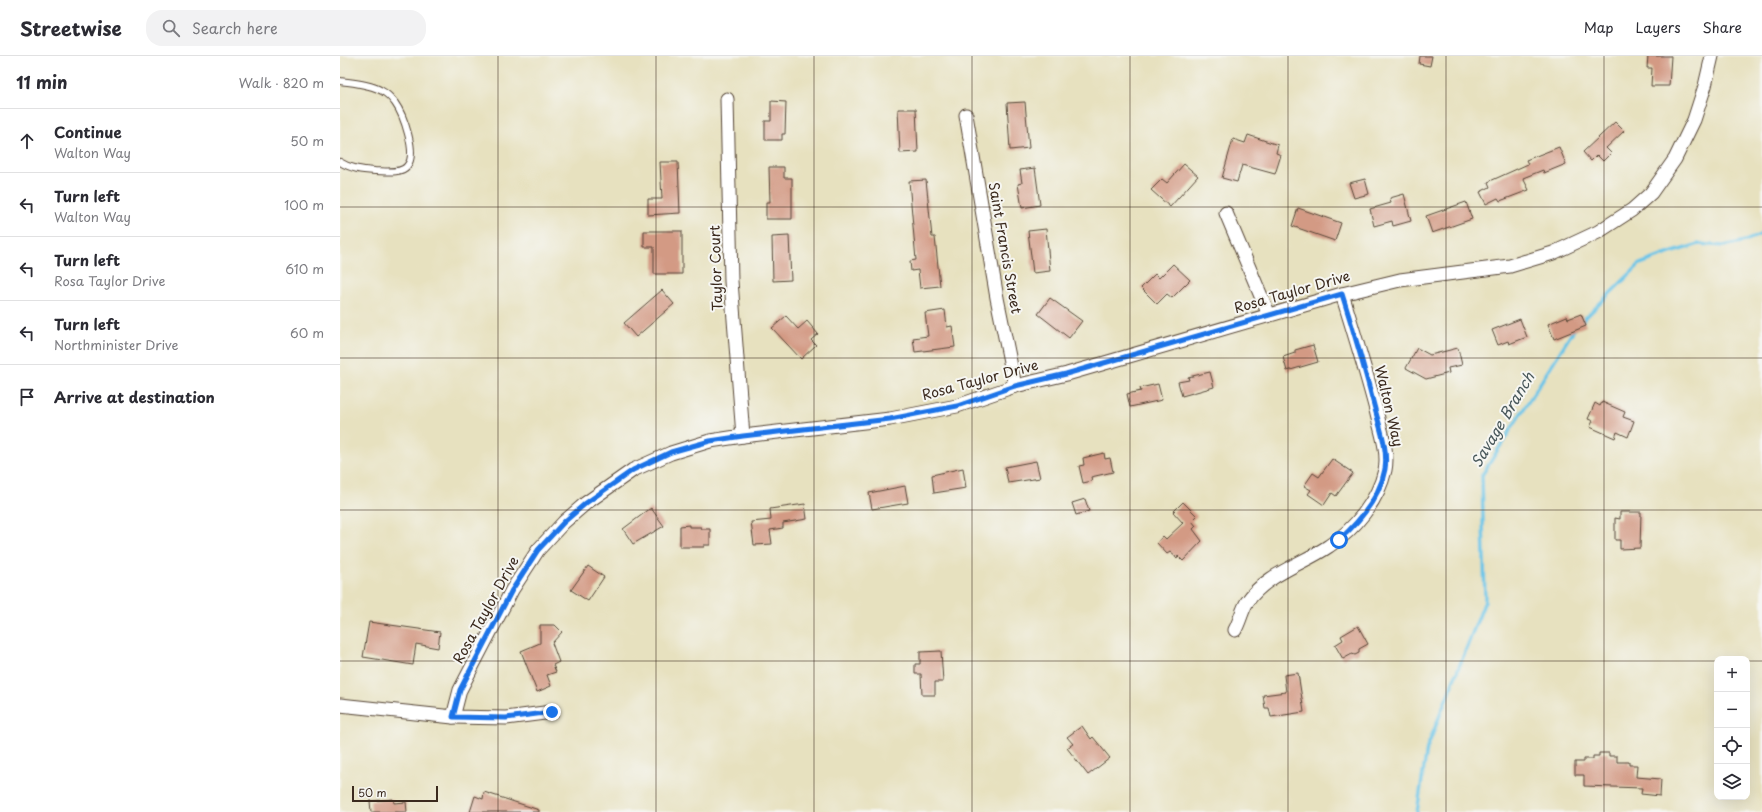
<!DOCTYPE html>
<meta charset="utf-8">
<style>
:root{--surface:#fff;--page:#f2f2f3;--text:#2b2b33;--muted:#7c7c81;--line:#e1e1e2}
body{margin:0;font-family:"Playpen Sans",sans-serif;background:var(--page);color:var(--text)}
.controls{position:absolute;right:12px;bottom:12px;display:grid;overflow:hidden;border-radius:8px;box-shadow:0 4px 16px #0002}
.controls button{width:36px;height:36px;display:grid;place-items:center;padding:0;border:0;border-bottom:1px solid var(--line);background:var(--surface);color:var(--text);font:20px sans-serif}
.scale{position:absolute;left:12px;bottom:10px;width:86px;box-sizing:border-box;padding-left:4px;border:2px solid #3b2a1e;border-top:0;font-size:11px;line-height:14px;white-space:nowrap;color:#3b2a1e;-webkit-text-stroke:3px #f6f6f2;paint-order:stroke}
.stop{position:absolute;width:12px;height:12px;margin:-9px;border:3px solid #1a73e8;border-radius:50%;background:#fff}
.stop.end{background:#1a73e8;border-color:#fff;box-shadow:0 1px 4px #0008}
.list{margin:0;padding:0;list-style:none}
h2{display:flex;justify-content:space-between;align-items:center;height:52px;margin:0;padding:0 16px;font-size:17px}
h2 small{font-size:13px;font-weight:400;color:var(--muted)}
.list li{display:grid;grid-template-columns:26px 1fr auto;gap:12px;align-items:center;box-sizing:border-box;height:64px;padding:0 16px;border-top:1px solid var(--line)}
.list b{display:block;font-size:15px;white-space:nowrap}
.list p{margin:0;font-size:13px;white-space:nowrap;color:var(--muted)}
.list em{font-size:13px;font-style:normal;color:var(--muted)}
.icon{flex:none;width:22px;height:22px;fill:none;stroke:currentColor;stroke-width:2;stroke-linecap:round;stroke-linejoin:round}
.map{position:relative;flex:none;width:1422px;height:756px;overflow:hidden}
header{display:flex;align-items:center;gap:24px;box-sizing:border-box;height:56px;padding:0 20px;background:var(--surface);border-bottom:1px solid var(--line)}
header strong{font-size:19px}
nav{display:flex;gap:22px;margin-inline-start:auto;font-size:14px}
.search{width:280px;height:36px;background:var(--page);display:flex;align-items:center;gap:10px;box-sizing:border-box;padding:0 14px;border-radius:16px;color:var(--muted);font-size:15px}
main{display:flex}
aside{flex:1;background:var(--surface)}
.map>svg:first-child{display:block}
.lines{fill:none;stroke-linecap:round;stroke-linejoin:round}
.stream{stroke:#6ac5e8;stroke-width:3.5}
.building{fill:#d39a84}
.lane-casing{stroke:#554536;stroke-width:8}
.street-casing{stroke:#554536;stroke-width:15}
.lane{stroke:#fff;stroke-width:6}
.street{stroke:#fff;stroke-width:13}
.route{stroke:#1a73e8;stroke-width:5}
.grid{fill:none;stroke:#3b2a1e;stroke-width:1;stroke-opacity:0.55}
.labels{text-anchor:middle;stroke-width:4;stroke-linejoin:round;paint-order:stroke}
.street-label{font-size:14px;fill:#3b2a1e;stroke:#f6f6f2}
.water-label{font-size:15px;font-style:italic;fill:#49585b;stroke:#f6f6f2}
</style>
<header>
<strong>Streetwise</strong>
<div class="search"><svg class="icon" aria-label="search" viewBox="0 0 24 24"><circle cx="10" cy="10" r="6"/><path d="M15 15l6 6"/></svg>Search here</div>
<nav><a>Map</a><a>Layers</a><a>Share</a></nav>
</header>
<main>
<aside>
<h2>11 min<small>Walk · 820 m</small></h2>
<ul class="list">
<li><svg class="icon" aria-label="ahead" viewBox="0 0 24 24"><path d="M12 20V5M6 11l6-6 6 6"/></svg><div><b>Continue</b><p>Walton Way</p></div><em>50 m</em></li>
<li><svg class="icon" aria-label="left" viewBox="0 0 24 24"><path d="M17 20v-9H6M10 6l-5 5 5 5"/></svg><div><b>Turn left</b><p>Walton Way</p></div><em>100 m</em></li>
<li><svg class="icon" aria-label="left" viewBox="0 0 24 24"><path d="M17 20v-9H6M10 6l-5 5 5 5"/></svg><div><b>Turn left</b><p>Rosa Taylor Drive</p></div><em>610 m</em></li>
<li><svg class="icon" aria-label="left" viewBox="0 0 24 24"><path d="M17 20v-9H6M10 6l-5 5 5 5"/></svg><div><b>Turn left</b><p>Northminister Drive</p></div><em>60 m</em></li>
<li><svg class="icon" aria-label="arrive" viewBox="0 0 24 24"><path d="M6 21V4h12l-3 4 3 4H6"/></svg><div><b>Arrive at destination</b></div></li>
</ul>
</aside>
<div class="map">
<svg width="1422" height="756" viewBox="0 0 1422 756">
<rect width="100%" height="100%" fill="#f6f6f2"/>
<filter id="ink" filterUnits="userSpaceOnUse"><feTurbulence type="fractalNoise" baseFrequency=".025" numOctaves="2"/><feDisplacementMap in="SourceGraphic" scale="8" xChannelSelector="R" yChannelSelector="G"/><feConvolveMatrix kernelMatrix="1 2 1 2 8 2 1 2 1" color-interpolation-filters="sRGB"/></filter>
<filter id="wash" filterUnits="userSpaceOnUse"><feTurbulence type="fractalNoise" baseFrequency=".012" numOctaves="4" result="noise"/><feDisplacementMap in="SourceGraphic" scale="16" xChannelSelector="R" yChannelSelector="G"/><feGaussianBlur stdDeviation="0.9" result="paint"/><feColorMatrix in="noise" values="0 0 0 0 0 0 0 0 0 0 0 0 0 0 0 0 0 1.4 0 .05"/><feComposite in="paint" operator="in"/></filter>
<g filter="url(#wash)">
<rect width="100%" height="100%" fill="#e7e1bf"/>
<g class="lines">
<g class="stream">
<path d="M1241,266l59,-58 30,-11 29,-9 25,2 21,-5 17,-7"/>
<path d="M1077,756l10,-64 58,-147 -3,-126 93,-147"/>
</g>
</g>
<g id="blocks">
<g class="building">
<path d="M1080,0h12l-2,10 -11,-2z"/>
<path d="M1308,0h23l-2,30h-18l1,-18h-5z"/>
<path d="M431,45l15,1 -1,32h-3v6h-17v-19h6z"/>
<path d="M685,46l4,46 -19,2 -3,-47z"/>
<path d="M558,53h18l2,43 -18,1z"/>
<path d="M1275,66l9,9 -18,17 5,5 -8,8 -6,-6 -6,6 -8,-9z"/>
<path d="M908,79l30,10 -2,8 5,2 -6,19 -33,-9 -5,17 -15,-4 11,-39 12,4z"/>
<path d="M1219,91l7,17 -22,9 -1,-3 -20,8 6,12 -29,11 -2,-3 -12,6 -6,-12 10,-5 -2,-5 40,-18 -2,-4z"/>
<path d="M320,106h18l2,51 -32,2v-16h14z"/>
<path d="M844,108l14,12 -28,31 -19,-17 11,-11 5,4z"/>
<path d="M429,111h15v11h8v41h-26v-17h4z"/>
<path d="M695,112l5,37 -18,3 -4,-24 4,-1 -2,-13z"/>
<path d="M1025,123l4,15 -15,4 -5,-15z"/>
<path d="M586,124l6,57h3l5,49 -20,2 -2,-18 -7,1 -1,-10 6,-1 -7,-79z"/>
<path d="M1064,138l7,27 -18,5 -1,-5 -18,5 -4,-17 21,-6 -1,-5z"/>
<path d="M1126,146l6,17 -40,14 -6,-17z"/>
<path d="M958,152l43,15 -6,18 -43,-15z"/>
<path d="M706,173l4,42 -17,2 -5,-42z"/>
<path d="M304,175h38v43h-28v-27h-10z"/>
<path d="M449,180l2,44 -18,1 -1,-44z"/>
<path d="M833,208l17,16 -18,18 -5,-4 -10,10 -16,-16 14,-14 4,4z"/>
<path d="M322,234l12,14 -38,33 -12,-14z"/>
<path d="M710,242l32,23 -13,17 -31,-24z"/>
<path d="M605,254l2,17 5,-1 3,21 -40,5 -2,-14 15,-2 -3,-23z"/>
<path d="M1241,258l5,12 -32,13 -6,-15 19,-8 1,3z"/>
<path d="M446,260l12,13 9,-8 11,13 -7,6 5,5 -15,14 -29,-31z"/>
<path d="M1180,263l7,18 -18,7 -1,-3 -10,4 -6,-15z"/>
<path d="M973,289l5,17 -31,9 -4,-14 12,-4v-3z"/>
<path d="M1077,292l13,7 28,-7 4,17 -14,3 1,5 -23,6 -20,-11z"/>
<path d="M870,316l4,15 -32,9 -4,-14 11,-2 -1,-3z"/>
<path d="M818,328l4,16 -32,7 -3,-13 14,-3 -1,-3z"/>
<path d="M1262,346l23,10 -2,5 11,4 -6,16 -11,-5 -2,6 -25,-11 3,-6 -5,-2 7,-16 5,3z"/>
<path d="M764,397l1,6 5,-1 3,14 -22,5 1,4 -9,2 -4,-17 5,-1 -1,-7z"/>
<path d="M992,403l21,14 -17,23 -4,-3 -8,12 -16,-11 3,-4 -7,-4 9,-13 6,4z"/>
<path d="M696,405l4,17 -32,5 -3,-16z"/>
<path d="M623,412l3,20 -32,5 -2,-18z"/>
<path d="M565,430l3,17 -36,6 -3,-16z"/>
<path d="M745,443l4,12 -13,4 -4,-12z"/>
<path d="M843,446l14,14 -5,5 4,5 -3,3 9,12 -19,20 -5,-5 -1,2 -7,-6 -3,2 -10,-11 6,-7 3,3 17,-16 -10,-11z"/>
<path d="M465,448l2,15 -24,4v5l-13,2 2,14 -18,1 -3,-23 20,-2 -1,-11z"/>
<path d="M311,452l13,18 -31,18 -10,-15z"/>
<path d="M1280,456h21l-1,36 -20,1v-9h-5v-22l5,1z"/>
<path d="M349,469v2h12v2h9v16h-6v2h-24v-21z"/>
<path d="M248,510l16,11 -16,24 -17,-11z"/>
<path d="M29,566l71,10 -2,16 -22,-4 -3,21 -50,-8z"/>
<path d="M200,569h15l7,7 -10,11 7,19 -6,3 3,7 -9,3 4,11 -14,6 -16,-41 19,-8z"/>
<path d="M1018,570l10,18 -9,5v4l-4,2 -3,-1 -9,5 -8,-14 8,-5 -2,-4z"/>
<path d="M601,595l2,31h-8v13h-13l-1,-21h-6v-10h5v-12z"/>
<path d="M958,617l6,39 -33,5 -2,-9h-4l-2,-13 23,-3 -2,-17z"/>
<path d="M742,670l9,13 2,-2 17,21 -22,17 -21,-27 6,-4 -6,-7z"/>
<path d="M1259,697h10v3h8v6h12v3h8l-1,12 25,2 -1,17 -19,-2 1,-6 -58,-2v-11h-9v-13h9v-3h9v-3h6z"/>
<path d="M144,736l55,18v2h-69l5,-16 8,3z"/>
<path d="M53,743l1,4 12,-1 1,10h-36l-1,-11z"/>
</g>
</g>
</g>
<g filter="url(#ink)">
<use href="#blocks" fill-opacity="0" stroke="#554536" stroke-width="1"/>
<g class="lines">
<g class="lane-casing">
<path id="lane" d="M0,25c13,2 30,3 42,10 4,2 10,8 13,12 8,11 23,51 12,63 -6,8 -23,5 -32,5 -13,-1 -24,-2 -35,-9"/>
</g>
<g class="street-casing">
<g id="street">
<path d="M387,43l4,182 12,155"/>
<path d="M626,59l31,183 18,88"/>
<path d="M886,157l43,102"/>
<path d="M895,574c5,-9 7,-20 12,-28 19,-28 56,-38 82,-56 26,-17 49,-45 56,-76 4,-19 -5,-41 -9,-60 -10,-39 -22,-77 -34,-116"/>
<path d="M0,649l113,12 53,1 46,-6"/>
<path d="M113,661l7,-27 52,-100 26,-40 26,-28 22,-19 47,-33 38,-17 39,-12 33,-5 147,-17 67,-13 58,-20 52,-12 275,-80 58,-14 110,-14 43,-13 45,-21 34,-22 19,-17 24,-34 19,-39 11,-34 7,-30"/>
</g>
</g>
<use href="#lane" class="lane"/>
<use href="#street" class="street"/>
</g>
</g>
<g class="lines" filter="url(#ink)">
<path class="route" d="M212,656l-46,6 -53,-1 7,-27 52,-100 26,-40 26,-28 22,-19 47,-33 38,-18 39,-11 33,-5 147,-17 67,-13 58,-20 51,-12 276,-80c12,38 23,76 33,115 5,19 13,40 10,60 -5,28 -26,53 -46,71"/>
</g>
<path class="grid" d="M158,0v756M316,0v756M474,0v756M632,0v756M790,0v756M948,0v756M1106,0v756M1264,0v756M0,151h1422M0,302h1422M0,454h1422M0,605h1377M1407,605h15"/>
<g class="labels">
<g class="street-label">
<text transform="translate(665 192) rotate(80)" y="5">Saint Francis Street</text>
<text transform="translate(376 212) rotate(-92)" y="5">Taylor Court</text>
<text transform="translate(952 236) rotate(-16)" y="5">Rosa Taylor Drive</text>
<text transform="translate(640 324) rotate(-15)" y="5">Rosa Taylor Drive</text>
<text transform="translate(1049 350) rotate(77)" y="5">Walton Way</text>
<text transform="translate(146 554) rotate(-61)" y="5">Rosa Taylor Drive</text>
</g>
<g class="water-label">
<text transform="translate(1163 364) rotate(-59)" y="5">Savage Branch</text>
</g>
</g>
</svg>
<div class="controls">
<button>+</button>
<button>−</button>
<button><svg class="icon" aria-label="locate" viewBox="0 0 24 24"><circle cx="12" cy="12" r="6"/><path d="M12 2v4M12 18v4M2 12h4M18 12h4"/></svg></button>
<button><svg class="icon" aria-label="layers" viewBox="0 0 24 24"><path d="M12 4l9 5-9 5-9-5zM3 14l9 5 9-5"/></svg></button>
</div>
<div class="scale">50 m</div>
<div class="stop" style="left:999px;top:484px"></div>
<div class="stop end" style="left:212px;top:656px"></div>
</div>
</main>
